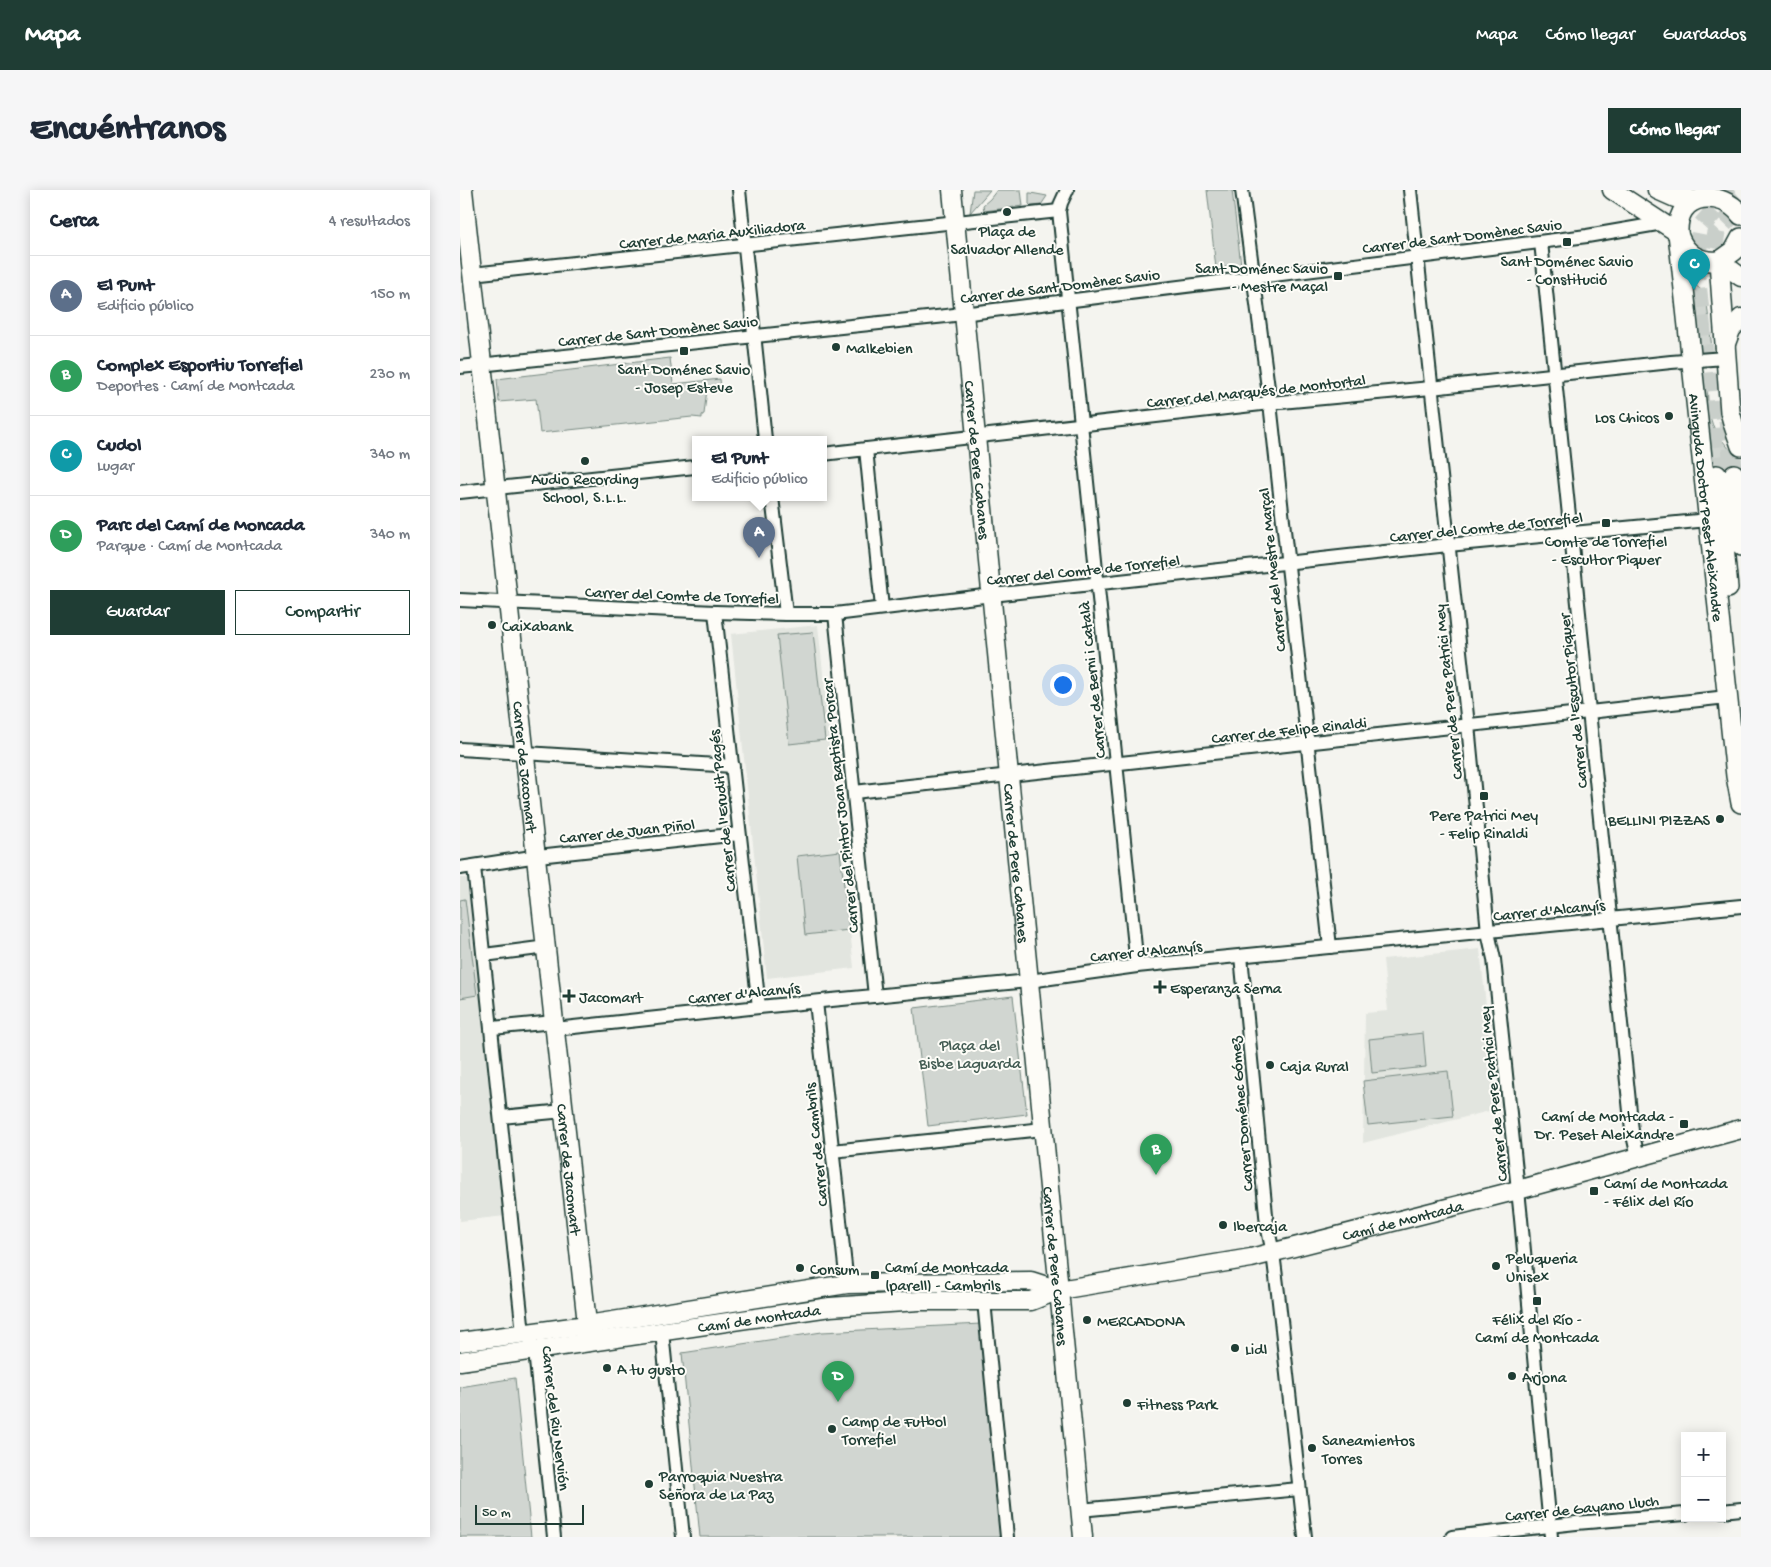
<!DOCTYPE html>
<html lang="es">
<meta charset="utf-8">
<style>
:root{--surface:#fff;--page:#f6f6f7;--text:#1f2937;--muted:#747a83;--line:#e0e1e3;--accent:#1f3d34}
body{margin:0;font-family:"Gochi Hand",sans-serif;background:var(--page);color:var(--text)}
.controls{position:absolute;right:15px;bottom:15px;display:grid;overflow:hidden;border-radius:0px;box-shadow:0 2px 12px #0003}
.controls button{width:45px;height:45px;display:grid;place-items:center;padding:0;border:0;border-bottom:1px solid var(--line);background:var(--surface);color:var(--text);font:25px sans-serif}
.scale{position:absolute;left:15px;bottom:12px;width:109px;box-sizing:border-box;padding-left:5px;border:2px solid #1f3d34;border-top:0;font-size:14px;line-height:18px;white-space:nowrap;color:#1f3d34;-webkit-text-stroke:4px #fdfcf7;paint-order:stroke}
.you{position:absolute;left:602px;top:494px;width:18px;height:18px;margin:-12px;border:4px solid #fff;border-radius:50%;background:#1a73e8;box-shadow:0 0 0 8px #1a73e833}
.badge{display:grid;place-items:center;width:32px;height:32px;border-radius:50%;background:var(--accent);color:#fff;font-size:16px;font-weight:700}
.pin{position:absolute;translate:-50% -41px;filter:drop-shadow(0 1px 2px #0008)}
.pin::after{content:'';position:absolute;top:26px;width:18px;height:15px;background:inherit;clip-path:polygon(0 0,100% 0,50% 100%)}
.popup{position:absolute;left:232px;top:246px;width:135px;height:65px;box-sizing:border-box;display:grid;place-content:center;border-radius:0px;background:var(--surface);filter:drop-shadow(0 1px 4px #0005);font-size:16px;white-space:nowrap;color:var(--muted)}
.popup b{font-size:19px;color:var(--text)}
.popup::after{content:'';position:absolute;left:50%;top:100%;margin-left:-10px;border:10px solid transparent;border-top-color:var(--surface)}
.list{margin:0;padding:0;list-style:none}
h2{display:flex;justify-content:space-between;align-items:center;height:65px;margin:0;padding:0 20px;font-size:21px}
h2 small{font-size:16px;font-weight:400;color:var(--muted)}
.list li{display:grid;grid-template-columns:32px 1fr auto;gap:15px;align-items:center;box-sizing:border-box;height:80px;padding:0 20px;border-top:1px solid var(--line)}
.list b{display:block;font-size:19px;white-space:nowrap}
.list p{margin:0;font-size:16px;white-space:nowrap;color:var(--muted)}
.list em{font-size:16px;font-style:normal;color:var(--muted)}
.actions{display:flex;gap:10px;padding:15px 20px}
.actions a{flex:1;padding:11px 0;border:1px solid var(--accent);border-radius:0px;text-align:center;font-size:18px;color:var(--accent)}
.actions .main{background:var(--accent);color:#fff}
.map{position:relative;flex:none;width:1281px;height:1347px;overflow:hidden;border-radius:0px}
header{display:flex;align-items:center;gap:30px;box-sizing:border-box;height:70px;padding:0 25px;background:var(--accent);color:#fff}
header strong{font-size:24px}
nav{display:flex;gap:28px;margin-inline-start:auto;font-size:18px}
.intro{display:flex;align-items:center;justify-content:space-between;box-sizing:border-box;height:120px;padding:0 30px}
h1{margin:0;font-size:35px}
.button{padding:12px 22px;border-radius:0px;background:var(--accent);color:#fff;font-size:18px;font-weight:700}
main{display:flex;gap:30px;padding:0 30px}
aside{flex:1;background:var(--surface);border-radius:0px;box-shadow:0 2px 12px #0003}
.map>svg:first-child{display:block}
.built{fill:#e2e5df}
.green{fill:#d1d6d1;stroke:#788a82}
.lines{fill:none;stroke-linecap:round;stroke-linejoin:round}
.primary-tunnel{stroke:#c9cfca;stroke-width:19;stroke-dasharray:19 9;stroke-linecap:butt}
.street-casing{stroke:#1f3d34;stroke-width:16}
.secondary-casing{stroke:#1f3d34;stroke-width:21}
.primary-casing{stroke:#1f3d34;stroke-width:22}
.street{stroke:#fdfcf7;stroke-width:12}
.secondary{stroke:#fdfcf7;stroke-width:18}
.primary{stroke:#fdfcf7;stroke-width:19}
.poi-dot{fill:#1f3d34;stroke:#fdfcf7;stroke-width:2}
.labels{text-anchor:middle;stroke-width:4;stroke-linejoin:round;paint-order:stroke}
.poi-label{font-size:16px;fill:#1f3d34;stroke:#fdfcf7;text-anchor:start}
.street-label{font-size:16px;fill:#1f3d34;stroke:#fdfcf7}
.park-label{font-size:16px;fill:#435c53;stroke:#fdfcf7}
</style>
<header>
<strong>Mapa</strong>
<nav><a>Mapa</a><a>Cómo llegar</a><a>Guardados</a></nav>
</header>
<div class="intro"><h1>Encuéntranos</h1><a class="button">Cómo llegar</a></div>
<main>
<aside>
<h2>Cerca<small>4 resultados</small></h2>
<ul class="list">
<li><span class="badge" style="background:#5c6f8a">A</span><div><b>El Punt</b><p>Edificio público</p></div><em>150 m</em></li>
<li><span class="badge" style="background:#2e9e5b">B</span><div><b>Complex Esportiu Torrefiel</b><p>Deportes · Camí de Montcada</p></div><em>230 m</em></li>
<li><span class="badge" style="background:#0f9aa8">C</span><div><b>Cudol</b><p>Lugar</p></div><em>340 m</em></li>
<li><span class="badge" style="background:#2e9e5b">D</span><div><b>Parc del Camí de Moncada</b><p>Parque · Camí de Montcada</p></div><em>340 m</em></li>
</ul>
<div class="actions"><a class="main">Guardar</a><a>Compartir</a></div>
</aside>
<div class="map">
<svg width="1281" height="1347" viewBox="0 0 1281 1347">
<rect width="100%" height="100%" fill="#f4f4ef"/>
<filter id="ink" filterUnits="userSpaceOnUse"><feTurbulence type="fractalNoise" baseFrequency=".02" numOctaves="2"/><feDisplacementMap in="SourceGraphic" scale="10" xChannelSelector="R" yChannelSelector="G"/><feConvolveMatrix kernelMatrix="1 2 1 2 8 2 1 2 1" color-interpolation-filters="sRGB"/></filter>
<g filter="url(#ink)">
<g class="built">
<path d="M358,435l36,343 -87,10 -36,-344z"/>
<path d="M0,688h9l36,338 -45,5z"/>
<path d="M1020,759l17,160 -134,34 2,-130 23,-2 -5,-52z"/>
</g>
<g class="green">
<path d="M513,0h17l-20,23z"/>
<path d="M537,0h24l2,16 -39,5 -1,-6 7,-6z"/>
<path d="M747,0h25l9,75 -25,3z"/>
<path d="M569,3h2l16,3 -6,9 -10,1 -2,-2z"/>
<path d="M1227,88l19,16 6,55 -17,1z"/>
<path d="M210,168l3,26 47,-5 1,9 -14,1 -3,25 -2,1v3l-10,-1 -152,16 -4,-34 -37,3 -2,-23z"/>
<path d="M1245,187l2,3c1,16 0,35 8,50 7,12 17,20 23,32l-31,3 -6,-82z"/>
<path d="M353,442l12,108 -36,4 -12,-109z"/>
<path d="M380,661l9,79 -44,5 -8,-79z"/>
<path d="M5,709l12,96 -17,3v-98z"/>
<path d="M553,806l14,118 -99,12 -14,-118z"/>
<path d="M963,843l3,34 -54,6 -3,-34z"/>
<path d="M988,881l5,45 -85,9 -5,-44z"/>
<path d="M521,1134l21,213h-302l-18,-184 140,-21z"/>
<path d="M55,1188l16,159h-71v-150z"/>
</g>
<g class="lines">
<g class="primary-tunnel">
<path d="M1252,86l-1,-11 5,-33 25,-27"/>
<path d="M1268,230l6,54"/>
<path d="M1257,285l-22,-212 7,-38 24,-27 10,-8"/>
</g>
<g class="street-casing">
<g id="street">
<path d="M279,0l26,249"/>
<path d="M607,0l-6,13 -2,8 78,755"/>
<path d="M782,0l28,213 60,544"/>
<path d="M950,0l58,535 20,207 6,27 27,260 30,318"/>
<path d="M1081,52l91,889 6,26"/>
<path d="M12,84l587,-63"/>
<path d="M0,177l486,-51 641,-80 76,-13"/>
<path d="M406,259l16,159"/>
<path d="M363,264l447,-51 161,-15 240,-26 54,-4"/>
<path d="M0,302l235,-25"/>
<path d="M312,307l14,117"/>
<path d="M0,410l255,12 71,2h49l157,-19 456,-50 260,-25"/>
<path d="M255,422l44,395"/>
<path d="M375,424l40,382"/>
<path d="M0,559l273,17"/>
<path d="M394,602l873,-95"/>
<path d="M14,677l49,466"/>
<path d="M0,678l78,-12 201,-22"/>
<path d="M24,765l63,-8"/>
<path d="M781,766l26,269 6,28 5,40 27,244"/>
<path d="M356,812l31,282"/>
<path d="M32,838l62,-6"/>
<path d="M95,839l204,-22 270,-26 108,-15 604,-60"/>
<path d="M41,927l63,-6"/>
<path d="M372,961l211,-22"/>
<path d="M524,1111l23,236"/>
<path d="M202,1142l21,205"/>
<path d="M67,1143l8,18 19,186"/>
<path d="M620,1320l219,-21"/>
<path d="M1262,1321l19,-2"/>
<path d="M992,1347l124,-14 109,-9"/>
</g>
</g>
<g class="secondary-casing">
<g id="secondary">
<path id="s1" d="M3,0l126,1152"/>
<path id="s2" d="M492,0l131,1347"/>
<path d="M1152,0l66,43"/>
<path d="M1197,0l18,8 16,1"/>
<path d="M1259,71l22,16"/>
<path d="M1265,156l6,-16 10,-12"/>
<path d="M0,1152l127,-17 260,-41 184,-3 28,9"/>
<path id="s3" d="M0,1171l370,-54 89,-6h112l28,-11 192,-32 267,-68 223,-61"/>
</g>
</g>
<g class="primary-casing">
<g id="primary">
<path d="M1218,42c-1,-42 45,-42 63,-17"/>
<path id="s4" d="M1218,43l58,543 5,27"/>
<path d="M1219,47c6,17 21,26 40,24l11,151 4,14 7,20"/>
<path d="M1260,71l14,-10 7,-13"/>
<path d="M1274,284l7,72"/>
<path d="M1257,285l11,113"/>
</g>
</g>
<use href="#street" class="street"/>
<use href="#secondary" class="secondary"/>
<use href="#primary" class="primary"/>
</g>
</g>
<g class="poi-dot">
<circle cx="547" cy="22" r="5"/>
<rect x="1102" y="47" width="10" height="10" rx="2.5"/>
<rect x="873" y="81" width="10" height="10" rx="2.5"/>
<circle cx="376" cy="157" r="5"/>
<rect x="219" y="156" width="10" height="10" rx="2.5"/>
<circle cx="1209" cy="226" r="5"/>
<circle cx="125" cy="271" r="5"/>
<rect x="1141" y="328" width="10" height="10" rx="2.5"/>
<circle cx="32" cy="435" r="5"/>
<rect x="1019" y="601" width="10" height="10" rx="2.5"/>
<circle cx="1260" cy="629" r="5"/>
<path d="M697.5 789.5h5v5h5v5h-5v5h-5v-5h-5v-5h5z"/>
<path d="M106.5 798.5h5v5h5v5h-5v5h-5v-5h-5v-5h5z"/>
<circle cx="810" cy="875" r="5"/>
<rect x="1219" y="929" width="10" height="10" rx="2.5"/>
<rect x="1129" y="996" width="10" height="10" rx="2.5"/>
<circle cx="763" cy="1035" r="5"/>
<circle cx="1036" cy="1076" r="5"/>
<circle cx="340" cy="1078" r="5"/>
<rect x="410" y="1080" width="10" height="10" rx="2.5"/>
<rect x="1072" y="1106" width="10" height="10" rx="2.5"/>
<circle cx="627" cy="1130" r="5"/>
<circle cx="775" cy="1158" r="5"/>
<circle cx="147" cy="1178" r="5"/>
<circle cx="1052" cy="1186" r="5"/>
<circle cx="667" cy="1213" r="5"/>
<circle cx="372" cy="1239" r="5"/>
<circle cx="852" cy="1258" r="5"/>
<circle cx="189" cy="1294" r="5"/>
</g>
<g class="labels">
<g class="poi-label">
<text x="547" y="46" text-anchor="middle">Plaça de<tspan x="547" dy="18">Salvador Allende</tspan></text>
<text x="1107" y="76" text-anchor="middle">Sant Doménec Savio<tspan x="1107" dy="18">- Constitució</tspan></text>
<text x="868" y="83" text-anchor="end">Sant Doménec Savio<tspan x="868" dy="18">- Mestre Maçal</tspan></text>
<text x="386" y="163">Malkebien</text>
<text x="224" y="184" text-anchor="middle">Sant Doménec Savio<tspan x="224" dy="18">- Josep Esteve</tspan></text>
<text x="1199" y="232" text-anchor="end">Los Chicos</text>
<text x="125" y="294" text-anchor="middle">Audio Recording<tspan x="125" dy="18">School, S.L.L.</tspan></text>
<text x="1146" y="356" text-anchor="middle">Comte de Torrefiel<tspan x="1146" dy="18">- Escultor Piquer</tspan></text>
<text x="42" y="441">Caixabank</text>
<text x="1024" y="630" text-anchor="middle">Pere Patrici Mey<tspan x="1024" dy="18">- Felip Rinaldi</tspan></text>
<text x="1250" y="635" text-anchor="end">BELLINI PIZZAS</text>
<text x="710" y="803">Esperanza Serna</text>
<text x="119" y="812">Jacomart</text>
<text x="820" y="881">Caja Rural</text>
<text x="1214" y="931" text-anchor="end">Camí de Montcada -<tspan x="1214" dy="18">Dr. Peset Aleixandre</tspan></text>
<text x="1144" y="998">Camí de Montcada<tspan x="1144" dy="18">- Félix del Río</tspan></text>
<text x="773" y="1041">Ibercaja</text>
<text x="1046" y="1073">Peluqueria<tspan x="1046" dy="18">Unisex</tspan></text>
<text x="425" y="1082">Camí de Montcada<tspan x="425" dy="18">(parell) - Cambrils</tspan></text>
<text x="350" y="1084">Consum</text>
<text x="1077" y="1134" text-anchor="middle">Félix del Río -<tspan x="1077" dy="18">Camí de Montcada</tspan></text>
<text x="637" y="1136">MERCADONA</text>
<text x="785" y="1164">Lidl</text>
<text x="157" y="1184">A tu gusto</text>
<text x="1062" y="1192">Arjona</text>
<text x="677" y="1219">Fitness Park</text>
<text x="382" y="1236">Camp de Futbol<tspan x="382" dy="18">Torrefiel</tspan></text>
<text x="862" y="1255">Saneamientos<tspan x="862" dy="18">Torres</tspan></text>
<text x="199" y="1291">Parroquia Nuestra<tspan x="199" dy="18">Señora de La Paz</tspan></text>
</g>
<g class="street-label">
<text transform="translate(252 43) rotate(-6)" y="6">Carrer de Maria Auxiliadora</text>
<text transform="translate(1002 45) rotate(-7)" y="6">Carrer de Sant Domènec Savio</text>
<text transform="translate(600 95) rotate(-7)" y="6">Carrer de Sant Domènec Savio</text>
<text transform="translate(198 140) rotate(-6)" y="6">Carrer de Sant Domènec Savio</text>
<text transform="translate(796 200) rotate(-6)" y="6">Carrer del Marqués de Montortal</text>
<text dy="6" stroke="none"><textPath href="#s2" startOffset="271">Carrer de Pere Cabanes</textPath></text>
<text dy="6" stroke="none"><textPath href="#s4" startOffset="276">Avinguda Doctor Peset Aleixandre</textPath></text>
<text transform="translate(1026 336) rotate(-6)" y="6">Carrer del Comte de Torrefiel</text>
<text transform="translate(623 379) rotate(-6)" y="6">Carrer del Comte de Torrefiel</text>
<text transform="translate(811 380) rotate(-96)" y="6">Carrer del Mestre Marçal</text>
<text transform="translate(222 404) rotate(2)" y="6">Carrer del Comte de Torrefiel</text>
<text transform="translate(631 490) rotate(-96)" y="6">Carrer de Berni i Català</text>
<text transform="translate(987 502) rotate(-96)" y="6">Carrer de Pere Patrici Mey</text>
<text transform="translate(1112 511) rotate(-96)" y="6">Carrer de l'Escultor Piquer</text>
<text transform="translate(829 539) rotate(-6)" y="6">Carrer de Felipe Rinaldi</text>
<text dy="6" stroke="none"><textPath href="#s1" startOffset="580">Carrer de Jacomart</textPath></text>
<text transform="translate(379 616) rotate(-96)" y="6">Carrer del Pintor Joan Baptista Porcar</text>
<text transform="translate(261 621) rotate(-96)" y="6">Carrer de l'Erudit Pagés</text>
<text transform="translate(167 640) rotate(-6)" y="6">Carrer de Juan Piñol</text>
<text dy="6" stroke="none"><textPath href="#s2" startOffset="676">Carrer de Pere Cabanes</textPath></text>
<text transform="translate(1089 719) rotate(-6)" y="6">Carrer d'Alcanyís</text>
<text transform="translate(686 760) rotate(-6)" y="6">Carrer d'Alcanyís</text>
<text transform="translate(284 802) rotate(-6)" y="6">Carrer d'Alcanyís</text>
<text transform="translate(1032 904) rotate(-96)" y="6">Carrer de Pere Patrici Mey</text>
<text transform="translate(780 924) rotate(-95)" y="6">Carrer Doménec Gómez</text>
<text transform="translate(355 955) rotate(-96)" y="6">Carrer de Cambrils</text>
<text dy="6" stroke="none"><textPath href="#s1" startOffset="985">Carrer de Jacomart</textPath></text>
<text dy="6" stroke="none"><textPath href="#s3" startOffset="956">Camí de Montcada</textPath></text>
<text dy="6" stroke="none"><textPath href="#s2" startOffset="1081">Carrer de Pere Cabanes</textPath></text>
<text dy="6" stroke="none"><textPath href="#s3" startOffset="302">Camí de Montcada</textPath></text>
<text transform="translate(97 1228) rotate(83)" y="6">Carrer del Riu Nervión</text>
<text transform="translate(1122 1317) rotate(-6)" y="6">Carrer de Gayano Lluch</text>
</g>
<g class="park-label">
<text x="510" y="860">Plaça del<tspan x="510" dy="18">Bisbe Laguarda</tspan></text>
</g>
</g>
</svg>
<div class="controls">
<button>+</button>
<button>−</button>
</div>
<div class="scale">50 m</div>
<div class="you"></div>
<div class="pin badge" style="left:299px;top:368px;background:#5c6f8a">A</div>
<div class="popup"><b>El Punt</b>Edificio público</div>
<div class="pin badge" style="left:696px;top:985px;background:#2e9e5b">B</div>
<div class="pin badge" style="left:1234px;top:100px;background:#0f9aa8">C</div>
<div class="pin badge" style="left:378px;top:1212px;background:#2e9e5b">D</div>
</div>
</main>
